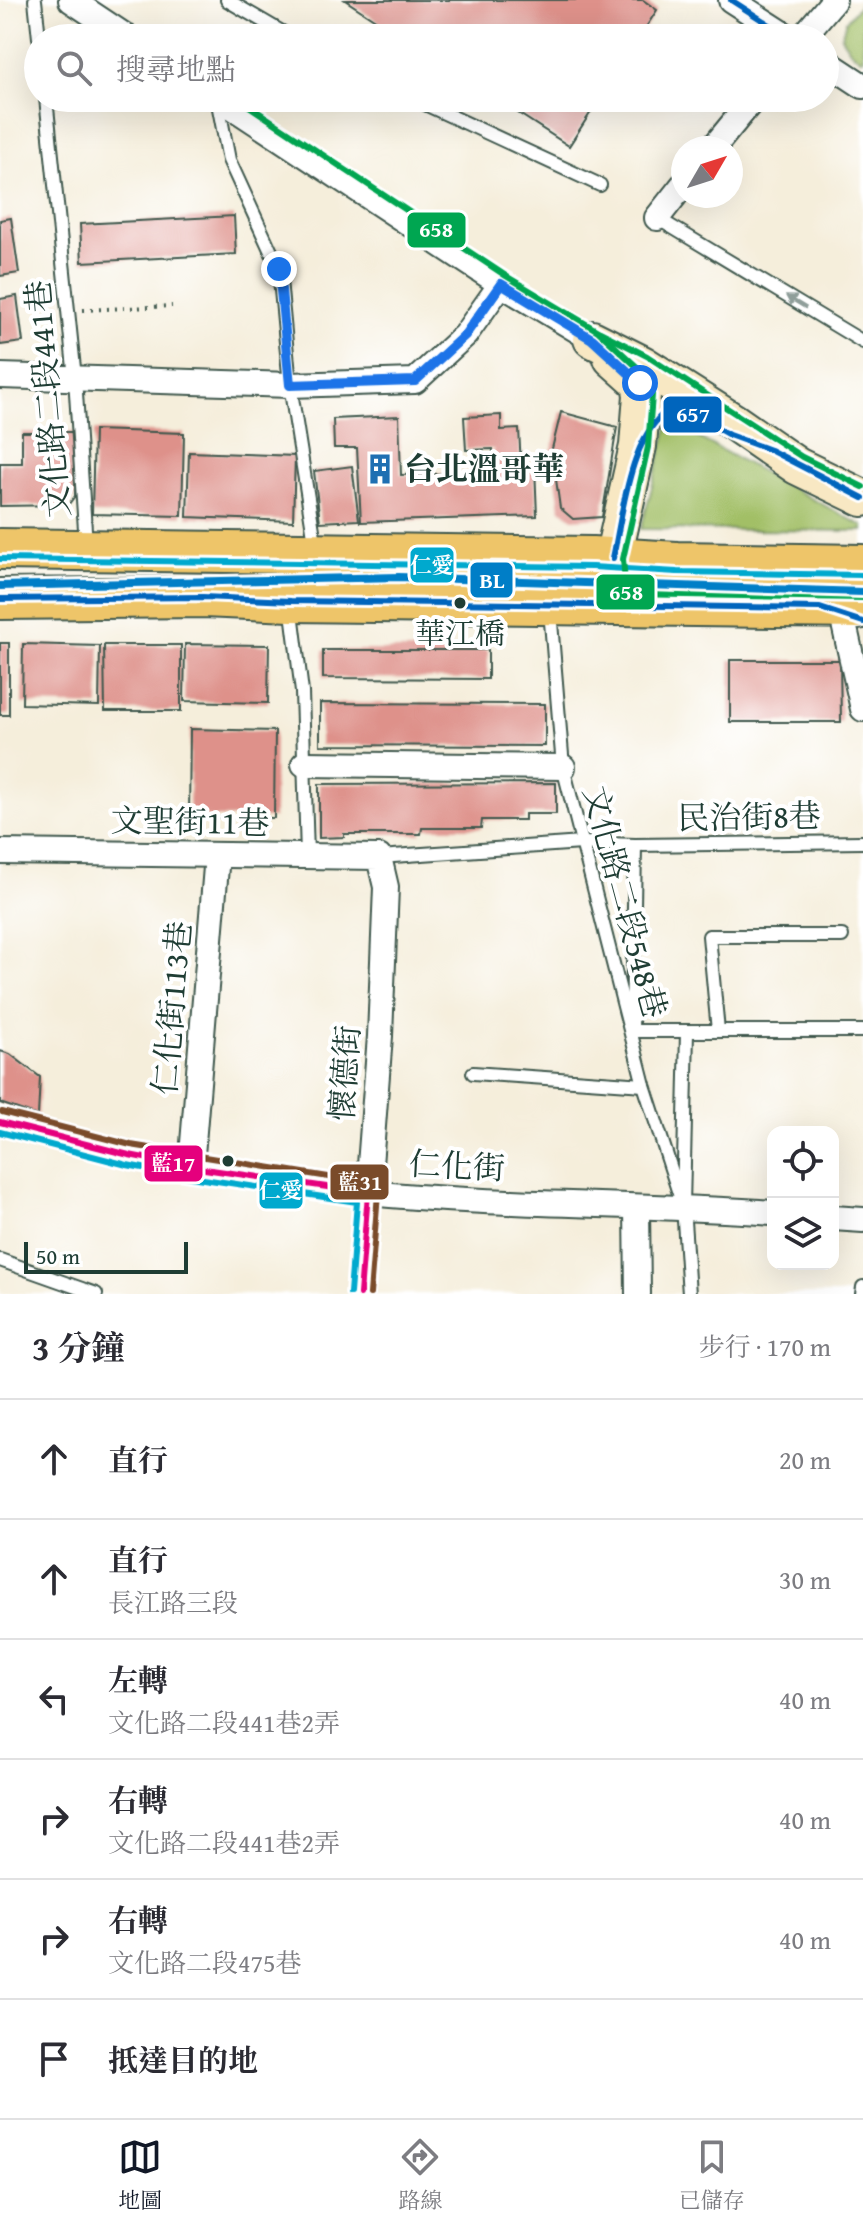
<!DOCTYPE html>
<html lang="zh-TW">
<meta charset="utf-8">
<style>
:root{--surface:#fff;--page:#f7f7f7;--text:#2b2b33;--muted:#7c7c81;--line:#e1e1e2;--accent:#111827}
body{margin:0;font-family:"Gentium Book Plus","Noto Serif TC",serif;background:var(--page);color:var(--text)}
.controls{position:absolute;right:24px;bottom:24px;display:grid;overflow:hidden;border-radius:16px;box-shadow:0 8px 32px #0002}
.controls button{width:72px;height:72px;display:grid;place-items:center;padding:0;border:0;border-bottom:2px solid var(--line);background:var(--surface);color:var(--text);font:40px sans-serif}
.compass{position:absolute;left:671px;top:136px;width:72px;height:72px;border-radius:50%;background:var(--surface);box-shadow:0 8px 32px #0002;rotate:51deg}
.scale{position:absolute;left:24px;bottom:20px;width:164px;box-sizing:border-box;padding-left:8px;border:4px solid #1f3d34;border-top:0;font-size:22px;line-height:28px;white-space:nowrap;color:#1f3d34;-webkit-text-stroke:6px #fff;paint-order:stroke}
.stop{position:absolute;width:24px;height:24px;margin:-18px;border:6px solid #1a73e8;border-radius:50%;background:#fff}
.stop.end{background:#1a73e8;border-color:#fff;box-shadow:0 2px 8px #0008}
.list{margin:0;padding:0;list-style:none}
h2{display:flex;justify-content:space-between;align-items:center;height:104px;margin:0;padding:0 32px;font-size:34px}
h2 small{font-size:26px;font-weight:400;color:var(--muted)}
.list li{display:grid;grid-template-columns:52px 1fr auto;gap:24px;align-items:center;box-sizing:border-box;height:120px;padding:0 32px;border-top:2px solid var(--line)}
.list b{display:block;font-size:30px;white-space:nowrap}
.list p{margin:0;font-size:26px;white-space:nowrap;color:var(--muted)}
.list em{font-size:26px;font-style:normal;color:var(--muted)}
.icon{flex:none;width:44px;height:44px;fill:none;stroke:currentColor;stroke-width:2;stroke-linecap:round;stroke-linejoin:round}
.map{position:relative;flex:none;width:863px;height:1294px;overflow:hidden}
.search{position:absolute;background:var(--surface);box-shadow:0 8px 32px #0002;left:24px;right:24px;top:24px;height:88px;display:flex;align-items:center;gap:20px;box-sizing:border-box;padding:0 28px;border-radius:44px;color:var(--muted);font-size:30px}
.sheet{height:824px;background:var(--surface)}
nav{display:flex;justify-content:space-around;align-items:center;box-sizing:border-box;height:112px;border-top:2px solid var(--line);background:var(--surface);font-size:22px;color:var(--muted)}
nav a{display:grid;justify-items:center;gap:4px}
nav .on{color:var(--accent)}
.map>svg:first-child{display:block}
.green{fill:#a2bf66;stroke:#607e4d;stroke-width:2}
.building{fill:#de918a}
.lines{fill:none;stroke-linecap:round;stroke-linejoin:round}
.lane-casing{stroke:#3f584d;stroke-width:16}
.street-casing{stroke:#3f584d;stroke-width:28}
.secondary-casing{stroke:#3f584d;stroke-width:40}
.primary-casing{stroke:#3f584d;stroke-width:44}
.path{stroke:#3f584d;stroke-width:4;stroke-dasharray:2 6;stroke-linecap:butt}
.lane{stroke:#fff;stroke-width:12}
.street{stroke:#fff;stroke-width:24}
.secondary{stroke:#f8e8c3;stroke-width:36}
.primary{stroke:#eec569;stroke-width:40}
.bus-1-casing{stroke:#fff;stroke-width:12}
.bus-2-casing{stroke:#fff;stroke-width:12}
.bus-3-casing{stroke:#fff;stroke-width:12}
.bus-4-casing{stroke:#fff;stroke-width:12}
.bus-5-casing{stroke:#fff;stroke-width:12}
.bus-1{stroke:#0065bd;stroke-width:6}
.bus-2{stroke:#00a9ce;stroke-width:6}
.bus-3{stroke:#00a651;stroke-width:6}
.bus-4{stroke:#e5007d;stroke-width:6}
.bus-5{stroke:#7a4b2a;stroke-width:6}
.metro-1-casing{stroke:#fff;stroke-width:14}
.metro-1{stroke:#007ec7;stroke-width:8}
.oneway{fill:#8f9e9a}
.route{stroke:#1a73e8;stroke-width:10}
.bus-dot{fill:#1f3d34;stroke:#fff;stroke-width:3}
.labels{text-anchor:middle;stroke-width:8;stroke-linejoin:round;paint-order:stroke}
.bus-label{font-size:30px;fill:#1f3d34;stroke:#fff}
.street-label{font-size:32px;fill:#1f3d34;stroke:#fff}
.poi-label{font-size:32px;font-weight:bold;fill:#1f3d34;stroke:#fff;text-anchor:start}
.line-badge{stroke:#fff;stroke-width:3}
.badge-label{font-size:22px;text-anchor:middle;font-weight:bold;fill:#fff}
</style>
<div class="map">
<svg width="863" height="1294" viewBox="0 0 863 1294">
<rect width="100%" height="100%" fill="#fff"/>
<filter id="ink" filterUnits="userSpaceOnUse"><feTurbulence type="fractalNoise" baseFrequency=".0125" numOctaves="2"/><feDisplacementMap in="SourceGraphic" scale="16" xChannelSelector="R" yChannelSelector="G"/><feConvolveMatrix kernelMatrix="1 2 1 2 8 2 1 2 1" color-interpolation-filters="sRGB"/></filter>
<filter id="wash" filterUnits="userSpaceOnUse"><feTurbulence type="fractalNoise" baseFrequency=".006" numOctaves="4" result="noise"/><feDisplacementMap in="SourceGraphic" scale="32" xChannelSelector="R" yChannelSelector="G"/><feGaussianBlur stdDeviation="1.8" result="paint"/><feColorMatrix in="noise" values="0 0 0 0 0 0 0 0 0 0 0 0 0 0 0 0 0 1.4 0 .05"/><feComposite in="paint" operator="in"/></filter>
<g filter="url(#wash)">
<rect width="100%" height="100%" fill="#f5eedb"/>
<g class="green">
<path d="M863,1v58l-12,-7 -10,-15 5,-16z"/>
<path d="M669,422l194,104v5l-222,-2z"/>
</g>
<g id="blocks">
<g class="building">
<path d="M345,0h298l14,10 -18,28h-236z"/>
<path d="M495,98h105l-31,48z"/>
<path d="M234,216l2,38 -154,8 -2,-38z"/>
<path d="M11,218l8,55 -19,3v-56z"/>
<path d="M17,296l6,46 -23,3v-46z"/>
<path d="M561,412l56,15 -15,90 -29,2 -13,-11 -6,-43 -4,-8z"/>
<path d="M501,415v15l18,-1 2,37h14l2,50 -176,6 -4,-74h-23l-1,-29 66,-3 2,59 93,-3 -1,-23 -27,1 -2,-33z"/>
<path d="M94,430l90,3 -2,83 -90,-2z"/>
<path d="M22,432h53v64l-7,9 -68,1v-43h22z"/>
<path d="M189,452l106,4 -2,65 -106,-4z"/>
<path d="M352,466l7,54 -39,2 -6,-51z"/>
<rect x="0" y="643" width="9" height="72"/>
<path d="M23,644l77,2 -1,60 -77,-2z"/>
<path d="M185,644l84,1 -1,58 -84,-2z"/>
<path d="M104,645h77v66h-76z"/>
<path d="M323,650h165v29l-165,-1z"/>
<path d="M730,660h110l1,62h-111z"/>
<path d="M320,703l225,1v42l-225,-1z"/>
<path d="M190,729l85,2 -1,87 -85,-1z"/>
<path d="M556,783v31h-31v6h-43l-1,8h-59l-1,6h-77v3l-25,1v-54z"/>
<path d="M0,1051l10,3 30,23 -2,39 -38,-13z"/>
</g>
</g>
</g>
<g filter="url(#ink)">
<use href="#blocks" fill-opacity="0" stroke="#3f584d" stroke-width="2"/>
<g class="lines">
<g class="lane-casing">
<g id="lane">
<path d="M35,0l4,38"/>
<path d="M227,0l65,38"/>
<path d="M46,98l29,280 11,167"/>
<path d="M217,98l12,62 50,109 11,116 26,164"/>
<path d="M412,98l188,87"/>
<path d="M657,218l206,124"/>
<path d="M291,604l11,88 5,163"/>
<path d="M550,610l13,157 81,318 39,121"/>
<path d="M635,845l-3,186h231"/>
<path d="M379,857l203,-14 53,2 228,-3"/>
<path d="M718,1031l-9,-95h133"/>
<path d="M687,1032l-4,174 6,88"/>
<path d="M473,1073l171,12"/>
<path d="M0,1260l96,34"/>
<path d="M862,1294l1,-7"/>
</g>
</g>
<g class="street-casing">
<g id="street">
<path d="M71,0l57,38"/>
<path d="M731,0l59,38"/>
<path d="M802,38l32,-38"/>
<path d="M825,61l38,25"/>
<path d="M219,98l282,186 91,55"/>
<path d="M713,148l41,-50"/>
<path d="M657,218l26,-33"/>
<path d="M0,376l290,9 125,-4 50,-46 36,-51"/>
<path d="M859,617l-17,-2 21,94"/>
<path d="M304,764l259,3"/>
<path d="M0,852l379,5 7,30 -6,149 -20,258"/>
<path d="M0,1122c121,31 243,59 368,71 135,13 270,10 405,20"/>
<path d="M191,1167l26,-312"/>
<path d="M637,1207l1,87"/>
<path d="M833,1218l30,2"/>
</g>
</g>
<g class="secondary-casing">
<g id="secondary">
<path d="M592,339l50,25 93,59 62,43 66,32"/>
<path d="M612,358l28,25 2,12 -4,51 -25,112 4,46"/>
</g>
</g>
<g class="primary-casing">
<g id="primary">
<path d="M0,549l592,8 85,5 186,3"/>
<path d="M0,599l203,-2 88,4 572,7"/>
</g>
</g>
<path class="path" d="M83,310l89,-4"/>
<use href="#lane" class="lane"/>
<use href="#street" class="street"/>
<use href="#secondary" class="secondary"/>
<use href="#primary" class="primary"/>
<g class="bus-1-casing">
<g id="bus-1">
<path d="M731,0l59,38"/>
<path d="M613,558c10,-46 17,-130 63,-153l53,30 41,15 93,48"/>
<path d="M0,599l203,-2 88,4 529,7 43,14"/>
</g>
</g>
<g class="bus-2-casing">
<g id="bus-2">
<path d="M0,559l592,8 85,5 186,3"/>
<path d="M0,1132l127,33 63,12 167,25 -7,91"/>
</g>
</g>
<g class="bus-3-casing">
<g id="bus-3">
<path d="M237,98l269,178 92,55 50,46 4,18 -4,52 -25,112 3,35 237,4"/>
<path d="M600,332l47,24 155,101 61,30"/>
</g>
</g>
<g class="bus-4-casing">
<path id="bus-4" d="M0,1122l129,33 62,12 177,26 -8,101"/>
</g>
<g class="bus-5-casing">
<path id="bus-5" d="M2,1112l129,33 241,39 6,9 -8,101"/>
</g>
<use href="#bus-1" class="bus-1"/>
<use href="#bus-2" class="bus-2"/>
<use href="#bus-3" class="bus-3"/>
<use href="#bus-4" class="bus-4"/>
<use href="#bus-5" class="bus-5"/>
<g class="metro-1-casing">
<path id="metro-1" d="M0,586l399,-9 464,15"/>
</g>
<use href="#metro-1" class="metro-1"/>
</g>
<defs><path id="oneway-solid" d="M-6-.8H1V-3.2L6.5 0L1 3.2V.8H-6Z" transform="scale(2)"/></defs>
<use class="oneway" href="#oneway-solid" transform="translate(796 302) rotate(-149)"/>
</g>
<g class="lines" filter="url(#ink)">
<path class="route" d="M279,269l11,116 125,-4 50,-46 36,-51 91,55 48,44"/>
</g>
<defs>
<g id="building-bare" transform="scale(2.4)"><path d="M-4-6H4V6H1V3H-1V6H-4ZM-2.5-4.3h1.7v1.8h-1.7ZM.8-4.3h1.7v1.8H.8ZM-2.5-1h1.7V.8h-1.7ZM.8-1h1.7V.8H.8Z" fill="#1f6fb2" stroke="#fff" stroke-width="2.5" paint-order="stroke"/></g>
</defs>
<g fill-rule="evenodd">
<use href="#building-bare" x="380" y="469"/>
</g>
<g class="bus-dot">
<circle cx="460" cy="603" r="7"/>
<circle cx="228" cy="1161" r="7"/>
</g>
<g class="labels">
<g class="bus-label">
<text x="460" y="644">華江橋</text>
</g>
<g class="street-label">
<text transform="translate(48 399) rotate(-95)" y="11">文化路二段441巷</text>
<text transform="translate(749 817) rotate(-1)" y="11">民治街8巷</text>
<text transform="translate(190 822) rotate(1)" y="11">文聖街11巷</text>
<text transform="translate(625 902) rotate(75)" y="11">文化路二段548巷</text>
<text transform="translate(172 1008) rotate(-85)" y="11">仁化街113巷</text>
<text transform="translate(345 1073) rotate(-86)" y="11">懷德街</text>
<text transform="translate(457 1166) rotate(3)" y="11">仁化街</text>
</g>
<g class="poi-label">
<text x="404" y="480">台北溫哥華</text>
</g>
</g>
<g class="line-badge">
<rect x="406" y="211" width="61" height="38" rx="8" fill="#00a651"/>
<rect x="662" y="395" width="61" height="39" rx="8" fill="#0065bd"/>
<rect x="409" y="546" width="46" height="38" rx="8" fill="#00a9ce"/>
<rect x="469" y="561" width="45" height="38" rx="8" fill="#007ec7"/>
<rect x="595" y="573" width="61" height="38" rx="8" fill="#00a651"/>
<rect x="143" y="1144" width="61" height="39" rx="8" fill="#e5007d"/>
<rect x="329" y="1163" width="61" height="38" rx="8" fill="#7a4b2a"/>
<rect x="258" y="1171" width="46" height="39" rx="8" fill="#00a9ce"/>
</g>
<g class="badge-label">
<text x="436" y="237">658</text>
<text x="693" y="422">657</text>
<text x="432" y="573">仁愛</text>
<text x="492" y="588">BL</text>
<text x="626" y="600">658</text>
<text x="173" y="1171">藍17</text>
<text x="360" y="1190">藍31</text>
<text x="281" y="1198">仁愛</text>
</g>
</svg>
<div class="controls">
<button><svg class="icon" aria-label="locate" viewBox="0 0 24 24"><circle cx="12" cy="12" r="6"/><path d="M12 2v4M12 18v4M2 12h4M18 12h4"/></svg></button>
<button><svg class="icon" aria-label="layers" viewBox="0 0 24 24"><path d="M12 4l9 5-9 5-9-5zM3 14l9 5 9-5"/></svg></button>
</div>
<svg class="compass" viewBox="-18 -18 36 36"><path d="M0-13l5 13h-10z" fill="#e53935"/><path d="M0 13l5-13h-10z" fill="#7c7c81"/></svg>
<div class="scale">50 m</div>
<div class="stop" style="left:640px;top:383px"></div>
<div class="stop end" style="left:279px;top:269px"></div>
<div class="search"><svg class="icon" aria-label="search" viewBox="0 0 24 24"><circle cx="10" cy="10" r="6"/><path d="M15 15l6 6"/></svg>搜尋地點</div>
</div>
<section class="sheet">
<h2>3 分鐘<small>步行 · 170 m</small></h2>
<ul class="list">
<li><svg class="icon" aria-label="ahead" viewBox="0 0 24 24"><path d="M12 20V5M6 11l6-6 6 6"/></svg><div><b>直行</b></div><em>20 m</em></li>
<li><svg class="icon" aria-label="ahead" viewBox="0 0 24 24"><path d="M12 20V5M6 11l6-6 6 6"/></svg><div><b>直行</b><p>長江路三段</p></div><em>30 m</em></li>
<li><svg class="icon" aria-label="left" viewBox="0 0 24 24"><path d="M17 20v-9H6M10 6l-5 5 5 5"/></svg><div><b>左轉</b><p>文化路二段441巷2弄</p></div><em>40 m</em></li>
<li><svg class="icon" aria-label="right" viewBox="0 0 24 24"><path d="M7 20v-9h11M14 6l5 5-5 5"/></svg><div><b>右轉</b><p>文化路二段441巷2弄</p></div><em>40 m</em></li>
<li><svg class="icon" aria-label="right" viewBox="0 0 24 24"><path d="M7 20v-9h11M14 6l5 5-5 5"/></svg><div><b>右轉</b><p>文化路二段475巷</p></div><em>40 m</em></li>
<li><svg class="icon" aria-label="arrive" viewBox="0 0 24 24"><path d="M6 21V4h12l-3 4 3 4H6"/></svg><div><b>抵達目的地</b></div></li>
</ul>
</section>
<nav>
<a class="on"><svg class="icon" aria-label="map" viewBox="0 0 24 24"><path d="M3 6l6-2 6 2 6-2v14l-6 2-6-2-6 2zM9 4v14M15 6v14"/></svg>地圖</a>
<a><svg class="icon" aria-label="directions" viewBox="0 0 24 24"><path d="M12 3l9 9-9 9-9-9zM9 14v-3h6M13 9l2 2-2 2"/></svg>路線</a>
<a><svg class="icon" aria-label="saved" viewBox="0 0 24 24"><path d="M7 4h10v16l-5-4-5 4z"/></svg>已儲存</a>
</nav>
